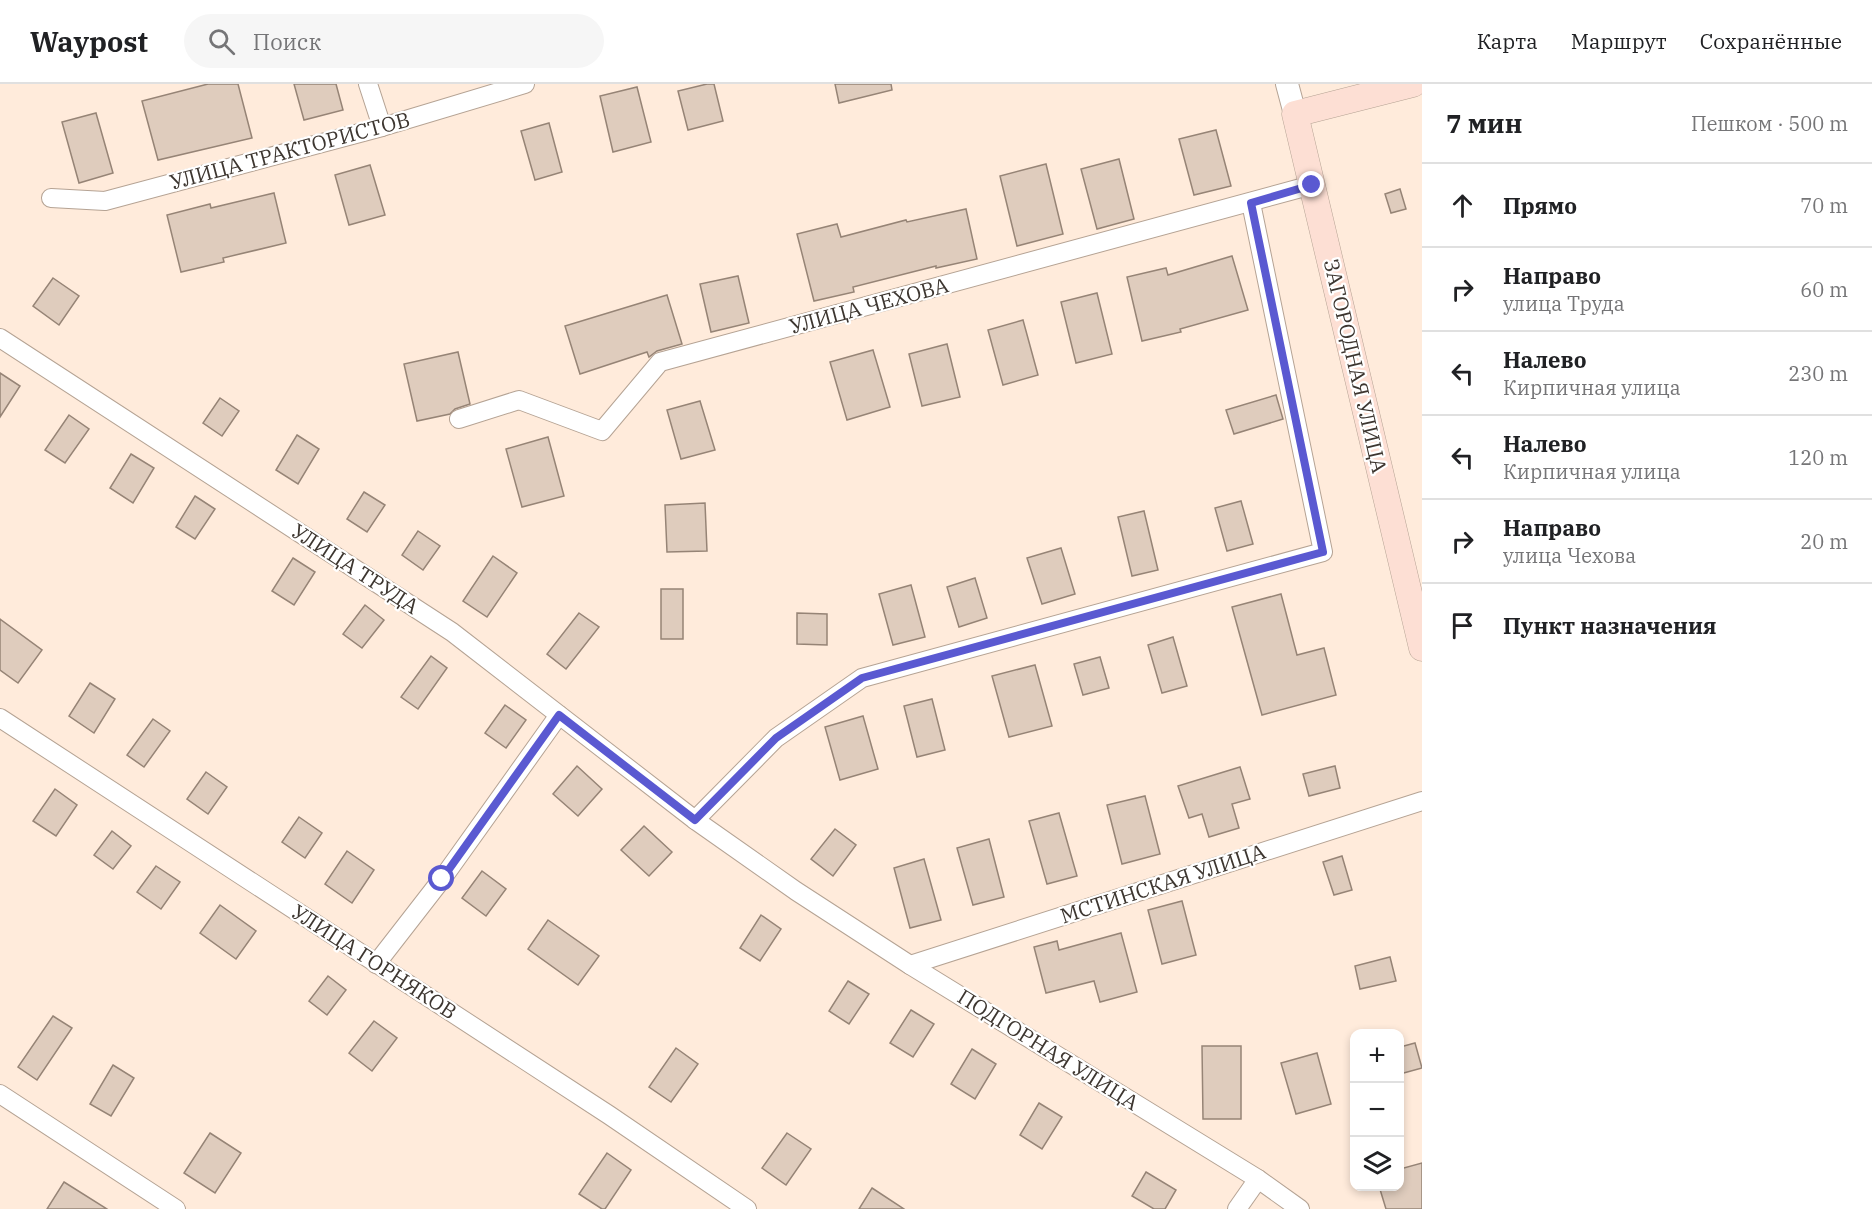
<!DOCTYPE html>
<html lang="ru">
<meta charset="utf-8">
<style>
:root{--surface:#fff;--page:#f6f6f6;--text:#202124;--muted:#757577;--line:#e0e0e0}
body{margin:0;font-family:"IBM Plex Serif",serif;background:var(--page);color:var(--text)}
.controls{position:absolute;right:18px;bottom:18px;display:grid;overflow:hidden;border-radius:12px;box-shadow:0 3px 9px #0003}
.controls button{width:54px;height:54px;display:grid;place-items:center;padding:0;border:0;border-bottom:2px solid var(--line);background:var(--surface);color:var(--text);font:30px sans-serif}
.stop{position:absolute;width:18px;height:18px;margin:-14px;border:4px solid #5a59d1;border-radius:50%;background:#fff}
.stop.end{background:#5a59d1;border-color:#fff;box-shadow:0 2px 6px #0008}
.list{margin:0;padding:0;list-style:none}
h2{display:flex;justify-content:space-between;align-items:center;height:78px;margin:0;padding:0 24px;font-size:26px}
h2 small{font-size:20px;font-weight:400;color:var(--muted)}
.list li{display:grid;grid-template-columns:39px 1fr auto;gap:18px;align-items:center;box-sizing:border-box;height:84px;padding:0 24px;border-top:2px solid var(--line)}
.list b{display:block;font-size:22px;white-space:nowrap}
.list p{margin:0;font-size:20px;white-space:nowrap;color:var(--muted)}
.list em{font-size:20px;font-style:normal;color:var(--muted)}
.icon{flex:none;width:33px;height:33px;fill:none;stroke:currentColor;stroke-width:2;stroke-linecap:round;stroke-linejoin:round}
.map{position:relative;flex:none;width:1422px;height:1125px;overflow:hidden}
header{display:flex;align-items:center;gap:36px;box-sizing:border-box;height:84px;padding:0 30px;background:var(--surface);border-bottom:2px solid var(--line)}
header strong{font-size:28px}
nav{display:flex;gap:33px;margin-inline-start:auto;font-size:21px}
.search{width:420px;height:54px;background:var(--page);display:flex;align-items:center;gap:15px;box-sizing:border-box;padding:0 21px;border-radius:33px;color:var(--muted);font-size:22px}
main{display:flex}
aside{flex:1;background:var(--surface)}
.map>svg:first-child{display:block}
.building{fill:#dfccbd;stroke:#968476;stroke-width:1.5}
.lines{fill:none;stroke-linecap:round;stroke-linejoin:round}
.minor-casing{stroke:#b5a394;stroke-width:20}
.tertiary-casing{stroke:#b5a394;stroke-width:24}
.secondary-casing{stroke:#b5a394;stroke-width:27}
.minor{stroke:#fff;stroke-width:18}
.tertiary{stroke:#fff;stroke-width:22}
.secondary{stroke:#fddfd4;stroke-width:26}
.route{stroke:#5a59d1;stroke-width:8}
.labels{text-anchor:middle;stroke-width:4.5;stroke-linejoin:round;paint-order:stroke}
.street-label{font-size:21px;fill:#3d3630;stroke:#fff}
</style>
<header>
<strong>Waypost</strong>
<div class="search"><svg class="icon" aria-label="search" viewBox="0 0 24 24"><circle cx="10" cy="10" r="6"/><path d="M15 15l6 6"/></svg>Поиск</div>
<nav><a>Карта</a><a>Маршрут</a><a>Сохранённые</a></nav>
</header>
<main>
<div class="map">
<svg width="1422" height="1125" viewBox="0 0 1422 1125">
<rect width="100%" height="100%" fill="#ffebdb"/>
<g class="building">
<path d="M208,0h30l14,54 -94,22 -16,-59z"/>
<path d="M294,0h42l7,26 -39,10z"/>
<path d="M707,0h7l9,37 -35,9 -10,-39z"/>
<path d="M835,0h56l1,6 -53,13z"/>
<path d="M637,3l14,55 -38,10 -13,-56z"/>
<path d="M96,29l17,60 -34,10 -17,-61z"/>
<path d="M549,39l13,49 -27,8 -14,-49z"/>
<path d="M1216,46l15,56 -37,9 -15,-56z"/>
<path d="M1119,75l15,60 -37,10 -16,-60z"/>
<path d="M1046,80l17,70 -46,12 -17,-70z"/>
<path d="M370,81l15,50 -36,10 -14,-50z"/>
<path d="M1400,105l6,20 -15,4 -6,-19z"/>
<path d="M274,109l12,50 -63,15 1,4 -43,10 -14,-57 43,-11 1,4z"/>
<path d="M966,125l11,50 -41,9v-2l-83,21 1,5 -40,9 -17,-67 40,-10 4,13 65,-17 1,2z"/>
<path d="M1232,172l16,54 -68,19 1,3 -39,9 -15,-64 39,-9 2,7z"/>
<path d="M738,192l11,47 -38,9 -11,-48z"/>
<path d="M53,194l26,18 -20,29 -26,-19z"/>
<path d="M1097,209l15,61 -36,9 -15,-61z"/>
<path d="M667,211l15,49 -25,7 -8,6 -2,-5 -67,22 -15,-48z"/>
<path d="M1023,236l15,55 -35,10 -15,-55z"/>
<path d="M947,260l13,53 -38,9 -13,-52z"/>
<path d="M873,266l17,57 -43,13 -17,-58z"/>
<path d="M458,268l12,52 -15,5 -5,5 -33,7 -13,-57z"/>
<path d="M0,289l20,13 -20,31z"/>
<path d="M1276,311l7,24 -49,15 -8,-24z"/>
<path d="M220,314l19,13 -17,25 -19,-13z"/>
<path d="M700,317l15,49 -34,9 -14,-49z"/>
<path d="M69,331l20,14 -24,34 -20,-13z"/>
<path d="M297,351l22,14 -21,35 -22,-14z"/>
<path d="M548,353l16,59 -42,11 -16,-58z"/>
<path d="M131,370l23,14 -21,35 -23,-15z"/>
<path d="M364,408l21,13 -18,27 -20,-13z"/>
<path d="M195,412l20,13 -20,30 -19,-12z"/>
<path d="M1241,417l12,43 -26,7 -12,-43z"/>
<path d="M705,419l2,48 -40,1 -2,-47z"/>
<path d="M1144,427l14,59 -26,6 -14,-59z"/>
<path d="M418,447l22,15 -17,24 -21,-15z"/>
<path d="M1061,464l14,46 -33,10 -15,-46z"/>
<path d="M493,472l24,17 -30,44 -24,-16z"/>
<path d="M293,474l22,14 -21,33 -22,-14z"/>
<path d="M975,494l12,40 -28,9 -12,-40z"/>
<path d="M911,501l14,52 -32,8 -14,-51z"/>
<rect x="661" y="505" width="22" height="50"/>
<path d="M1281,510l16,61 27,-7 12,47 -74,20 -30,-108z"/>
<path d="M365,521l19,15 -22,28 -19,-14z"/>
<path d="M579,529l20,14 -33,42 -19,-15z"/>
<path d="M797,529l30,1v31l-30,-1z"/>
<path d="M0,535l42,31 -24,33 -18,-13z"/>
<path d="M1173,553l14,49 -25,7 -14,-48z"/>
<path d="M431,572l16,12 -29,41 -17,-12z"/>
<path d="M1100,573l9,31 -26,7 -9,-31z"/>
<path d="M1035,581l17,61 -43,11 -17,-61z"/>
<path d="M90,599l25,16 -21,34 -25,-17z"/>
<path d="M932,615l13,51 -28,7 -13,-51z"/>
<path d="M505,621l21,15 -20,28 -21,-15z"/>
<path d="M863,632l15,53 -38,11 -15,-53z"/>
<path d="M153,635l17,12 -26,36 -17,-12z"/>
<path d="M577,682l25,23 -24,27 -25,-22z"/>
<path d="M1335,682l5,22 -31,8 -6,-22z"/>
<path d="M1240,683l10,32 -18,5 7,24 -30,9 -7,-23 -13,4 -11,-32z"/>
<path d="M206,688l21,15 -19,27 -21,-15z"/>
<path d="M55,705l22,16 -21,31 -23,-15z"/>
<path d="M1145,712l15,58 -38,10 -15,-59z"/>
<path d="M1059,729l18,63 -30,8 -18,-63z"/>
<path d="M299,733l23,16 -17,25 -23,-16z"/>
<path d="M644,742l28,26 -23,24 -28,-26z"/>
<path d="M835,745l21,16 -23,31 -22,-17z"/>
<path d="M112,747l19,15 -18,23 -19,-14z"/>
<path d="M989,755l15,58 -31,8 -16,-57z"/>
<path d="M347,767l27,19 -22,33 -27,-19z"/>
<path d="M1342,772l10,34 -18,5 -11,-33z"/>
<path d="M924,775l17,61 -31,8 -16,-60z"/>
<path d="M156,782l24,16 -19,27 -24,-17z"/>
<path d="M482,787l24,18 -20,27 -24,-18z"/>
<path d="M1182,817l14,54 -34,9 -14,-54z"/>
<path d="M220,821l36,26 -20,28 -36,-26z"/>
<path d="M761,831l20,14 -21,32 -20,-13z"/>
<path d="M548,836l51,36 -21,29 -50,-36z"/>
<path d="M1121,849l16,59 -37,10 -6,-21 -48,12 -12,-46 23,-6 2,9z"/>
<path d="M1390,873l6,24 -36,8 -5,-23z"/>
<path d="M328,892l18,14 -19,25 -18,-14z"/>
<path d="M848,897l21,13 -20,30 -20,-13z"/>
<path d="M911,926l23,14 -21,33 -23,-14z"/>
<path d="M53,932l19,12 -35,52 -19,-13z"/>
<path d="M374,937l23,17 -25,33 -23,-18z"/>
<path d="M1415,959l7,25 -22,6v-27z"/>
<path d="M1202,962h39v73h-38z"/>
<path d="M676,964l22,16 -27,38 -22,-15z"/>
<path d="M972,965l24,15 -21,35 -24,-15z"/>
<path d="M1317,969l14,51 -35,10 -15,-51z"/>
<path d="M113,981l21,13 -23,38 -21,-12z"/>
<path d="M1039,1019l23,14 -20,32 -22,-14z"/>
<path d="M210,1049l31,20 -26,40 -31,-20z"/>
<path d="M787,1049l24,16 -25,36 -24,-17z"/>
<path d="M607,1069l24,17 -26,39h-3l-23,-15z"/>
<path d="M1422,1079v46h-36l-7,-23h21v-17z"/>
<path d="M1146,1088l30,18 -11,19h-11l-22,-13z"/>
<path d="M64,1098l43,27h-60z"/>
<path d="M872,1104l32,21h-45z"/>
</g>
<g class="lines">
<g class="minor-casing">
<g id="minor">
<path d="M368,0l14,43"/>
<path d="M51,114l54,3 277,-74 143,-43"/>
<path d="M0,254l452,294 243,188 101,71 114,74 348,214 42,30"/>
<path d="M459,335l60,-19 83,31 58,-69 652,-177"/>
<path d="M0,634l609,397 138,94"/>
<path d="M695,736l81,-82 86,-60 461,-126 -72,-349"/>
<path d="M376,880l66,-85 117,-164"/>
<path d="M910,881l512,-164"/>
<path d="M0,1010l176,115"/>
<path d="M1237,1125l21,-30"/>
</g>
</g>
<g class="tertiary-casing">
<path id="tertiary" d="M1287,0l8,30"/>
</g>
<g class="secondary-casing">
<path id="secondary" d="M1413,0l-118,30 127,534"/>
</g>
<use href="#minor" class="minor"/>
<use href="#tertiary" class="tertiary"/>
<use href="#secondary" class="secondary"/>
</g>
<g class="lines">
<path class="route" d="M442,795l117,-164 136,105 81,-82 86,-60 461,-126 -72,-349 61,-18"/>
</g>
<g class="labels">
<g class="street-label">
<text transform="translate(290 67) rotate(-15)" y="7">УЛИЦА ТРАКТОРИСТОВ</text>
<text transform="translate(869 222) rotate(-15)" y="7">УЛИЦА ЧЕХОВА</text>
<text transform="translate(1355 282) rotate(77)" y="7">ЗАГОРОДНАЯ УЛИЦА</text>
<text transform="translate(355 485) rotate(33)" y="7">УЛИЦА ТРУДА</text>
<text transform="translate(1163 800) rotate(-18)" y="7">МСТИНСКАЯ УЛИЦА</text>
<text transform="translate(374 878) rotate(33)" y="7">УЛИЦА ГОРНЯКОВ</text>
<text transform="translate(1048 966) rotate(32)" y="7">ПОДГОРНАЯ УЛИЦА</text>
</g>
</g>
</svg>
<div class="controls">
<button>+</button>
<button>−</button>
<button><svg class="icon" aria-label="layers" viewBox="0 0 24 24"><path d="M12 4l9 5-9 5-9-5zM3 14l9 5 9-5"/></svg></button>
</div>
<div class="stop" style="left:442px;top:795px"></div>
<div class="stop end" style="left:1312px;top:101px"></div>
</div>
<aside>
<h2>7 мин<small>Пешком · 500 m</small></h2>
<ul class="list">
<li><svg class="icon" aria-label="ahead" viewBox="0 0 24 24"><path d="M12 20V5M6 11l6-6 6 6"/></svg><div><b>Прямо</b></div><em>70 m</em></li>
<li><svg class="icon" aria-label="right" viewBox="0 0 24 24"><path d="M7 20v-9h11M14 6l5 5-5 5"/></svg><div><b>Направо</b><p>улица Труда</p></div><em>60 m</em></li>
<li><svg class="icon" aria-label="left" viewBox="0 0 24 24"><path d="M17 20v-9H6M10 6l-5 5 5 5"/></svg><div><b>Налево</b><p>Кирпичная улица</p></div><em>230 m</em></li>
<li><svg class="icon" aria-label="left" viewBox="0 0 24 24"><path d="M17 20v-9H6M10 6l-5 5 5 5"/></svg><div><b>Налево</b><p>Кирпичная улица</p></div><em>120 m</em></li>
<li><svg class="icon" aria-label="right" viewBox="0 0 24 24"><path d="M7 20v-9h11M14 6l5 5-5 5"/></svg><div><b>Направо</b><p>улица Чехова</p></div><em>20 m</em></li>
<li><svg class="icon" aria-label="arrive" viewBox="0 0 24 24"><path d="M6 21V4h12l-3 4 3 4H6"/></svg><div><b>Пункт назначения</b></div></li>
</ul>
</aside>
</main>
